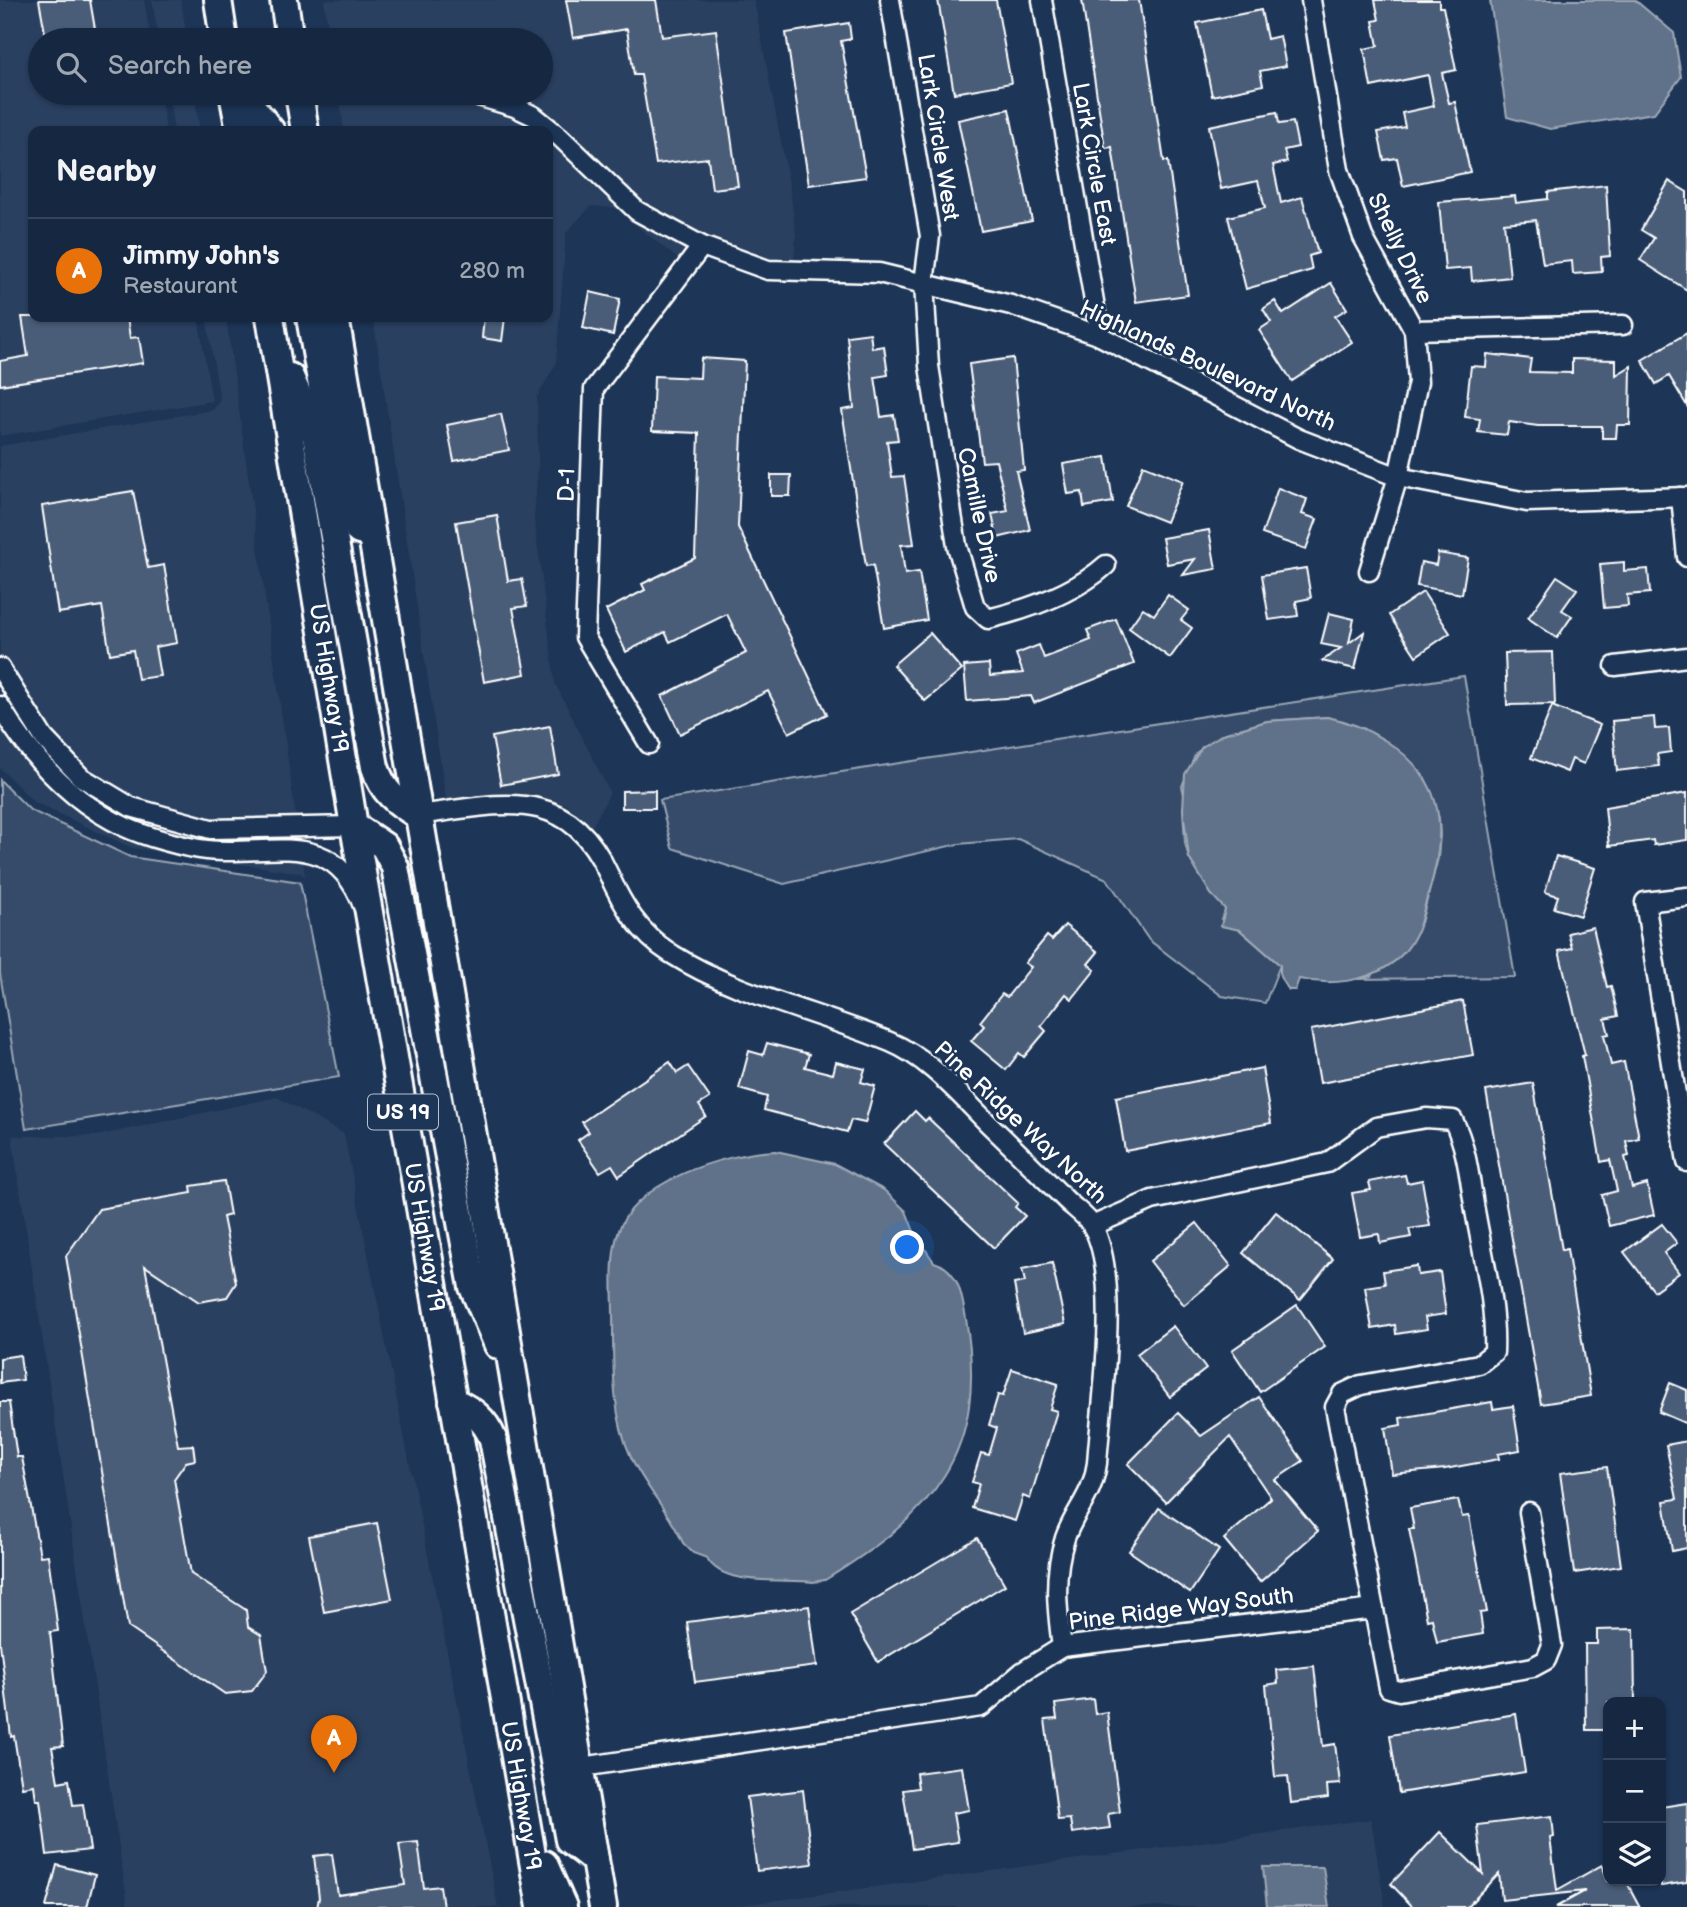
<!DOCTYPE html>
<meta charset="utf-8">
<style>
:root{--surface:#162841;--page:#23344c;--text:#f1f3f6;--muted:#9ea6b1;--line:#35445a;--accent:#ffd166}
body{margin:0;font-family:"Balsamiq Sans",sans-serif;background:var(--page);color:var(--text)}
.controls{position:absolute;right:21px;bottom:21px;display:grid;overflow:hidden;border-radius:14px;box-shadow:0 2px 5px #0004}
.controls button{width:63px;height:63px;display:grid;place-items:center;padding:0;border:0;border-bottom:2px solid var(--line);background:var(--surface);color:var(--text);font:35px sans-serif}
.you{position:absolute;left:908px;top:1248px;width:24px;height:24px;margin:-18px;border:5px solid #fff;border-radius:50%;background:#1a73e8;box-shadow:0 0 0 10px #1a73e833}
.badge{display:grid;place-items:center;width:46px;height:46px;border-radius:50%;background:var(--accent);color:#fff;font-size:23px;font-weight:700}
.pin{position:absolute;translate:-50% -58px;filter:drop-shadow(0 2px 4px #0008)}
.pin::after{content:'';position:absolute;top:37px;width:24px;height:21px;background:inherit;clip-path:polygon(0 0,100% 0,50% 100%)}
.list{margin:0;padding:0;list-style:none}
h2{display:flex;justify-content:space-between;align-items:center;height:91px;margin:0;padding:0 28px;font-size:30px}
h2 small{font-size:23px;font-weight:400;color:var(--muted)}
.list li{display:grid;grid-template-columns:46px 1fr auto;gap:21px;align-items:center;box-sizing:border-box;height:105px;padding:0 28px;border-top:2px solid var(--line)}
.list b{display:block;font-size:26px;white-space:nowrap}
.list p{margin:0;font-size:23px;white-space:nowrap;color:var(--muted)}
.list em{font-size:23px;font-style:normal;color:var(--muted)}
.icon{flex:none;width:38px;height:38px;fill:none;stroke:currentColor;stroke-width:2;stroke-linecap:round;stroke-linejoin:round}
.map{position:relative;flex:none;width:1687px;height:1907px;overflow:hidden}
.search{position:absolute;background:var(--surface);box-shadow:0 2px 5px #0004;left:28px;top:28px;width:525px;height:77px;display:flex;align-items:center;gap:18px;box-sizing:border-box;padding:0 24px;border-radius:38px;color:var(--muted);font-size:26px}
.panel{position:absolute;background:var(--surface);box-shadow:0 2px 5px #0004;left:28px;top:126px;width:525px;height:196px;border-radius:14px}
.map>svg:first-child{display:block}
.built{fill:#2a4161}
.green{fill:#364b69;stroke:#9aa5b4;stroke-width:2}
.water{fill:#617289;stroke:#a0aab8;stroke-width:2}
.building{fill:#4a5d79;stroke:#fff;stroke-width:2}
.lines{fill:none;stroke-linecap:round;stroke-linejoin:round}
.minor-casing{stroke:#fff;stroke-width:23}
.highway-casing{stroke:#fff;stroke-width:32}
.minor{stroke:#1d3557;stroke-width:18}
.highway{stroke:#1d3557;stroke-width:26}
.labels{text-anchor:middle;stroke-width:6;stroke-linejoin:round;paint-order:stroke}
.shield{fill:#1d3557;stroke:#bbc2cd;stroke-width:2}
.shield-label{font-size:21px;font-weight:bold;fill:#fff}
.street-label{font-size:23px;fill:#fff;stroke:#1d3557}
</style>
<div class="map">
<svg width="1687" height="1907" viewBox="0 0 1687 1907">
<rect width="100%" height="100%" fill="#1d3557"/>
<filter id="ink" filterUnits="userSpaceOnUse"><feTurbulence type="fractalNoise" baseFrequency=".0143" numOctaves="2"/><feDisplacementMap in="SourceGraphic" scale="14" xChannelSelector="R" yChannelSelector="G"/><feConvolveMatrix kernelMatrix="1 2 1 2 8 2 1 2 1" color-interpolation-filters="sRGB"/></filter>
<g filter="url(#ink)">
<g class="built">
<path d="M0,0h144l7,40h-111v53h120l6,38h-133v186h165l14,84 -212,35z"/>
<path d="M152,0h29l6,40h-28z"/>
<path d="M324,0h430l36,189 6,46 -2,25 -25,-1 -62,-23 -65,-34 -103,-95 -35,-14h37v-53h-211z"/>
<path d="M168,93h26l6,38h-26z"/>
<path d="M433,93l79,24 25,14h-193l-5,-37z"/>
<path d="M548,140l83,79 56,30 -8,11 -64,-52 -24,-2 -25,27 -10,131 -19,33 1,67 -4,54 21,165 55,110 -18,34 -25,-22 -17,-6 -38,-6 -66,6 -73,-482h175z"/>
<path d="M206,317h20l71,508 -88,5 -128,-53 -81,-109v-222l213,-36 7,-10z"/>
<path d="M0,706l18,30 108,91 80,23 96,-1 3,28 -4,-4 -169,-25 -98,-46 -34,-34z"/>
<path d="M277,1097l67,37 154,773h-370l-116,-771h84z"/>
<path d="M1371,1819l14,88h-56l-7,-40h-59l4,40h-540z"/>
</g>
<g class="green">
<path d="M1464,676l51,301 -158,2 14,-3 50,-53 17,-65 2,-23 -1,-17 -13,-38 -61,-51 -38,-12 -60,4 -44,13 -27,19 -14,33 3,13 -2,10 2,34 4,15 22,36 15,15 -5,10 19,11 40,35 -15,38 -43,-7 -73,-56 -42,-61 -89,-40 -60,5 -174,40 -112,-36 -12,-48z"/>
<path d="M0,780l30,30 100,47 170,25 39,195 -313,52 -26,-155z"/>
</g>
<g class="water">
<path d="M1490,0h145l39,33 7,44 -27,36 -104,16 -43,-12z"/>
<path d="M1327,717c22,4 40,12 59,24 60,38 62,91 42,154 -5,14 -6,28 -13,41 -21,42 -74,52 -116,43l-4,11h-6l-9,-13v-12l-40,-35 -19,-4 4,-17 -14,-15 -22,-36 -6,-49 2,-35 17,-27 21,-13 44,-13z"/>
<path d="M776,1151l59,13 49,26 22,21 9,23 19,28c25,7 28,34 32,57 23,135 -33,194 -141,261l-12,2c-30,-4 -90,6 -106,-24l-14,-5 -10,-10c-13,-30 -38,-56 -52,-86 -18,-38 -18,-85 -18,-125 1,-31 -4,-66 4,-96 15,-55 108,-83 159,-85z"/>
<path d="M1263,1867h60l6,40h-62z"/>
</g>
<g class="building">
<path d="M39,0h51l5,29 -49,9z"/>
<path d="M566,0h90l6,37 54,-7 22,156 -26,3 -4,-31 -52,6 -15,-89h-7l-7,-46 -54,9z"/>
<path d="M938,0h58l15,83 -57,10z"/>
<path d="M1082,0h57l25,161h4l20,134 -52,7 -24,-155 -7,1z"/>
<path d="M1375,0h64v7h4l13,63 -14,3 7,30 6,-1 15,70 -67,14 -6,-28 -13,2 -6,-28 27,-5 -3,-14 32,-7 -6,-31 -57,12 -7,-38 14,-3 -5,-25 6,-1z"/>
<path d="M1261,10l6,29 13,-3 6,30 -26,5 3,14 -51,11 -15,-73z"/>
<path d="M849,23l2,16 -10,2 25,136 -57,8 -23,-152z"/>
<path d="M1009,109l23,112 -51,10 -23,-111z"/>
<path d="M1277,112l2,12 14,-2 5,25 -14,3 3,12 -14,3 8,38 21,-6 16,56 -9,3 3,14 -66,19 -18,-72 37,-9 -7,-27 -37,8 -12,-63z"/>
<path d="M1669,181l18,11v98l-47,-30 14,-22 -13,-8z"/>
<path d="M1606,185l4,71 -9,1 1,15 -29,2 -1,-13 -29,3 -7,-44 -32,3 6,54 -38,4 -1,-13 -26,2 -6,-68 76,-6 1,7 32,-4v-7z"/>
<path d="M1331,283l16,26 -12,7 17,26 -60,39 -33,-51 12,-8 -8,-13 12,-8 8,13z"/>
<path d="M590,292l30,7 -7,36 -30,-7z"/>
<path d="M22,317h105l3,21 9,-1 4,26 -143,22v-24l28,-5z"/>
<path d="M484,317h21l-3,24 -20,-3z"/>
<path d="M870,333l2,15 12,-2 4,29 -13,2 6,40 13,-2 4,25 -11,1 5,36 12,-1 10,68 -13,1 4,29 14,-2 8,48 -43,8 -11,-63 -7,1 -24,-156 12,-2 -7,-72z"/>
<path d="M1687,333v73l-18,-30 -13,8 -14,-24z"/>
<path d="M1487,354l44,5 -2,13 43,1v-14l44,1v15l15,-9 -1,59h-13l-1,13h-14v-12h-64l-29,-4 -2,13 -29,-3 2,-13 -15,-2 6,-51 15,1z"/>
<path d="M701,358l44,3 -7,166 89,187 -38,19 -21,-42 -88,43 -18,-38 84,-43 -19,-39 -57,28 -5,-10 -39,20 -20,-42 39,-20 -3,-6 53,-26 4,-125 -47,-2 2,-55 46,2z"/>
<path d="M1013,358l11,112 -8,1 14,59 -33,8 -5,-24 16,-3 -12,-50 -14,1 -13,-98z"/>
<path d="M501,414l8,36 -55,11 -7,-36z"/>
<path d="M1106,457l7,45 -29,5 -2,-15 -14,2 -5,-30z"/>
<path d="M1143,465l40,16 -17,41 -40,-16z"/>
<path d="M771,475h20l-1,21h-19z"/>
<path d="M1278,488l29,11 -5,15 15,5 -11,30 -44,-15z"/>
<path d="M133,491l15,77 16,-3 13,78 -22,4 5,29 -22,3 -5,-29 -23,4 -8,-48 -44,7 -16,-107z"/>
<path d="M497,515l11,66 14,-2 5,27 -14,2 12,66 -41,8 -28,-160z"/>
<path d="M1209,530l7,39 -33,6 12,-16 -28,5 -5,-26z"/>
<path d="M1438,553l30,5 -6,36 -45,-8 4,-24 15,3z"/>
<path d="M1624,562v9l24,-2 2,24 -23,2 1,11 -24,2 -4,-44z"/>
<path d="M1306,568l5,30 -15,3 2,15 -29,4 -7,-45z"/>
<path d="M1557,576l20,13 -15,21 10,6 -15,22 -29,-20z"/>
<path d="M1423,592l27,41 -34,23 -27,-41z"/>
<path d="M1168,595l21,15 -8,10 11,8 -22,30 -41,-30 14,-20 11,7z"/>
<path d="M1329,613l25,6 -5,24 15,-11 -9,37 -33,-8 19,-13 -20,-4z"/>
<path d="M1116,619l18,45 -100,39 -3,-7 -64,5 -3,-35 25,-2 1,12 33,-3 -7,-19 23,-9 5,13 47,-18 -4,-10z"/>
<path d="M930,633l32,37 -37,31 -32,-36z"/>
<path d="M1553,652l2,52 -48,1 -2,-52z"/>
<path d="M1552,706l48,19 -16,39 -12,-5 -5,13 -36,-14z"/>
<path d="M1654,717l1,12 14,-1 2,24 -14,2 2,12 -42,5 -5,-50z"/>
<path d="M550,726l8,48 -57,11 -9,-48z"/>
<path d="M655,790v18h-33v-17z"/>
<path d="M1687,793v47l-33,5 -1,-5 -44,6 -4,-39z"/>
<path d="M1556,856l39,12 -15,48 -26,-8 4,-12 -13,-4z"/>
<path d="M1065,925l33,27 -10,12 7,6 -23,29 -6,-5 -25,32 5,5 -22,26 -5,-4 -13,17 -35,-29 13,-15 -4,-4 22,-28 5,3 24,-30 -6,-4 22,-27 5,4z"/>
<path d="M1593,927l14,60 4,-1 7,30 -13,3 4,15 -5,1 7,30 13,-3 15,76 -13,3 3,15 -4,1 7,31 15,-4 7,31 -45,11 -7,-31 15,-4 -7,-31 -9,2 -19,-106 3,-1 -26,-104 13,-3 -4,-15z"/>
<path d="M1463,1001l10,54 -153,28 -9,-53z"/>
<path d="M767,1043l42,11 -4,13 28,7 3,-12 29,7 -4,13 14,4 -10,37 -14,-3 -4,12 -83,-22 3,-13 -28,-8 10,-38 14,4z"/>
<path d="M670,1062l7,11 11,-7 22,32 -11,7 7,11 -87,60 -7,-11 -12,7 -22,-32 11,-8 -7,-10z"/>
<path d="M1262,1068l9,55 -146,28 -9,-54z"/>
<path d="M1533,1083l29,167 5,-1 24,147 -50,8 -55,-313z"/>
<path d="M915,1111l10,10 3,-3 90,85 -3,4 10,9 -31,32 -110,-104z"/>
<path d="M1405,1175l2,8 15,-3 8,46 -21,3 2,8 -31,6 -1,-9 -19,3 -8,-44 19,-3 -2,-8z"/>
<path d="M224,1181l6,34 -7,2 13,66 -9,14 -28,5 -54,-36 33,180 15,-1 2,15 -9,2 -12,17 17,95 55,36 2,17 13,8 6,36 -15,20 -27,3 -97,-67 -62,-371 33,-47 93,-16 -1,-7z"/>
<path d="M1276,1212l57,47 -33,41 -57,-47z"/>
<path d="M1197,1223l34,43 -47,39 -34,-44z"/>
<path d="M1662,1224l15,19 -13,10 15,20 -25,18 -30,-39z"/>
<path d="M1052,1263l13,61 -42,9 -9,-49 11,-2 -3,-13z"/>
<path d="M1417,1266l1,9 22,-3 6,42 -21,3 2,12 -31,5 -1,-9 -23,4 -7,-42 20,-3 -2,-13z"/>
<path d="M1297,1305l28,42 -65,45 -28,-42z"/>
<path d="M1173,1326l33,43 -36,28 -33,-43z"/>
<path d="M20,1355l3,25 -23,3v-25z"/>
<path d="M1012,1369l46,15 -8,25 7,2 -27,88 -7,-3 -8,25 -43,-13 7,-24 -7,-2 9,-29 8,2 8,-27 -8,-3 9,-30 5,1z"/>
<path d="M1670,1383l17,7v34l-28,-12z"/>
<path d="M1259,1397l44,64 -28,19 43,51 -58,51 -36,-43 47,-41 -41,-61 -64,65 -38,-38 50,-51 23,23z"/>
<path d="M0,1402h9l8,55h5l18,99 8,-1 10,76 -8,1 13,114 -11,1 6,35 11,-2 4,25 10,-1 7,46 -43,5 -7,-55h-4l-2,-15 -12,2 -8,-51 -3,1 -11,-94z"/>
<path d="M1492,1402l1,7 20,-3 7,44 -22,4 1,5 -54,10 -53,5 -7,-46 16,-3 -1,-7z"/>
<path d="M1687,1441v107l-15,3 -8,-50 13,-2 -11,-54z"/>
<path d="M1607,1467l14,99 -47,7 -14,-100z"/>
<path d="M1458,1500l4,17 7,-1 18,96 -7,1 3,21 -46,8 -5,-23 -5,1 -11,-56 -7,-35h5l-4,-21z"/>
<path d="M1159,1508l60,42 -29,43 -61,-42z"/>
<path d="M377,1523l15,76 -68,13 -15,-76z"/>
<path d="M977,1538l28,47 -127,77 -28,-48z"/>
<path d="M809,1606l8,60 -122,16 -8,-60z"/>
<path d="M1634,1629l1,73h-27v28h-22l-1,-86h12v-14z"/>
<path d="M1314,1666l9,80 12,-2 5,40 -13,1 1,13 -37,5 -3,-27 -13,1 -9,-92 12,-2 -1,-13z"/>
<path d="M1093,1699l2,15 12,-2 13,100 -12,2 2,14 -38,5 -2,-14 -12,1 -13,-100 12,-1 -2,-15z"/>
<path d="M1516,1714l9,58 -126,21 -9,-58z"/>
<path d="M962,1767l7,43 -16,3 5,29 -46,7 -9,-59 15,-2 -2,-15z"/>
<path d="M803,1790l9,74 -55,7 -10,-74z"/>
<path d="M1687,1803v79l-26,4v-79z"/>
<path d="M1552,1816l2,21 -4,1 7,52 45,-25 6,16h18l14,26h-84l29,-16 -83,9 -3,-26 -32,33h-54l-22,-23 49,-52 43,42 -6,-49z"/>
<path d="M418,1842l6,46 16,-2 3,21h-126l2,-9 -5,-42 18,-2 6,41 67,-10 -6,-41z"/>
<path d="M57,1865l38,10 -8,32h-41z"/>
</g>
<g class="lines">
<g class="minor-casing">
<g id="minor">
<path d="M890,0l40,236 -6,47 5,83 28,180 18,61 13,12c41,-10 87,-26 118,-54"/>
<path d="M1042,0l58,336"/>
<path d="M1311,0l28,170 24,67 51,93 4,52 -20,95 -29,94"/>
<path d="M468,93l47,14 19,9 26,21 77,74 65,35 66,24 111,3 132,32 89,31 199,103 99,38 129,25 160,-5"/>
<path d="M1414,330l209,-5"/>
<path d="M1681,497l6,60"/>
<path d="M1615,666l72,-9"/>
<path d="M0,668l44,70 37,39 50,30 80,22 143,-3"/>
<path d="M0,706c30,51 70,95 125,121 19,9 61,21 82,23 64,7 125,-25 156,56"/>
<path d="M649,744l-64,-107 9,-248 108,-143"/>
<path d="M418,815c80,-10 149,-33 190,58 15,33 31,60 62,80 66,42 148,59 220,89 41,17 72,56 103,86 25,24 49,48 73,72 8,8 22,17 27,27 28,53 8,175 4,236 -4,32 -22,47 -32,75 -12,37 -8,71 -3,109"/>
<path d="M1687,897l-42,5 42,260"/>
<path d="M1092,1226l60,-26 175,-37 49,-36 50,-9 27,2c15,29 17,65 23,96 8,45 20,90 18,136l-15,12 -118,21 -19,9 -7,13 54,281 10,3 134,-24 13,-7 6,-15 -23,-133"/>
<path d="M582,1767l399,-60 41,-35 40,-25 312,-38"/>
</g>
</g>
<g class="highway-casing">
<g id="highway">
<path d="M218,0l6,40"/>
<path d="M284,0l6,40"/>
<path d="M233,93l7,38"/>
<path d="M241,93l30,38"/>
<path d="M299,93l6,38"/>
<path id="s1" d="M270,317l84,509 187,1081"/>
<path d="M310,317l27,156 22,58"/>
<path d="M335,317l268,1590"/>
<path d="M290,377l26,59 59,331c8,25 21,35 43,48"/>
<path d="M354,826l30,20 11,21 78,420 25,58"/>
<path d="M453,1401c20,10 31,17 40,38l76,401 26,20"/>
<path d="M544,1864l19,43"/>
</g>
</g>
<use href="#minor" class="minor"/>
<use href="#highway" class="highway"/>
</g>
</g>
<g class="labels">
<rect class="shield" x="368" y="1094.5" width="70" height="35" rx="5"/>
<g class="shield-label">
<text x="403" y="1119">US 19</text>
</g>
<g class="street-label">
<text transform="translate(939 137) rotate(81)" y="8">Lark Circle West</text>
<text transform="translate(1095 164) rotate(80)" y="8">Lark Circle East</text>
<text transform="translate(1401 248) rotate(64)" y="8">Shelly Drive</text>
<text transform="translate(1208 365) rotate(25)" y="8">Highlands Boulevard North</text>
<text transform="translate(566 485) rotate(-88)" y="8">D-1</text>
<text transform="translate(980 515) rotate(78)" y="8">Camille Drive</text>
<text dy="8" stroke="none"><textPath href="#s1" startOffset="366">US Highway 19</textPath></text>
<text transform="translate(1021 1122) rotate(43)" y="8">Pine Ridge Way North</text>
<text dy="8" stroke="none"><textPath href="#s1" startOffset="933">US Highway 19</textPath></text>
<text transform="translate(1181 1608) rotate(-7)" y="8">Pine Ridge Way South</text>
<text dy="8" stroke="none"><textPath href="#s1" startOffset="1500">US Highway 19</textPath></text>
</g>
</g>
</svg>
<div class="controls">
<button>+</button>
<button>−</button>
<button><svg class="icon" aria-label="layers" viewBox="0 0 24 24"><path d="M12 4l9 5-9 5-9-5zM3 14l9 5 9-5"/></svg></button>
</div>
<div class="you"></div>
<div class="pin badge" style="left:334px;top:1773px;background:#e8710a">A</div>
<div class="search"><svg class="icon" aria-label="search" viewBox="0 0 24 24"><circle cx="10" cy="10" r="6"/><path d="M15 15l6 6"/></svg>Search here</div>
<section class="panel">
<h2>Nearby<small></small></h2>
<ul class="list">
<li><span class="badge" style="background:#e8710a">A</span><div><b>Jimmy John's</b><p>Restaurant</p></div><em>280 m</em></li>
</ul>
</section>
</div>
